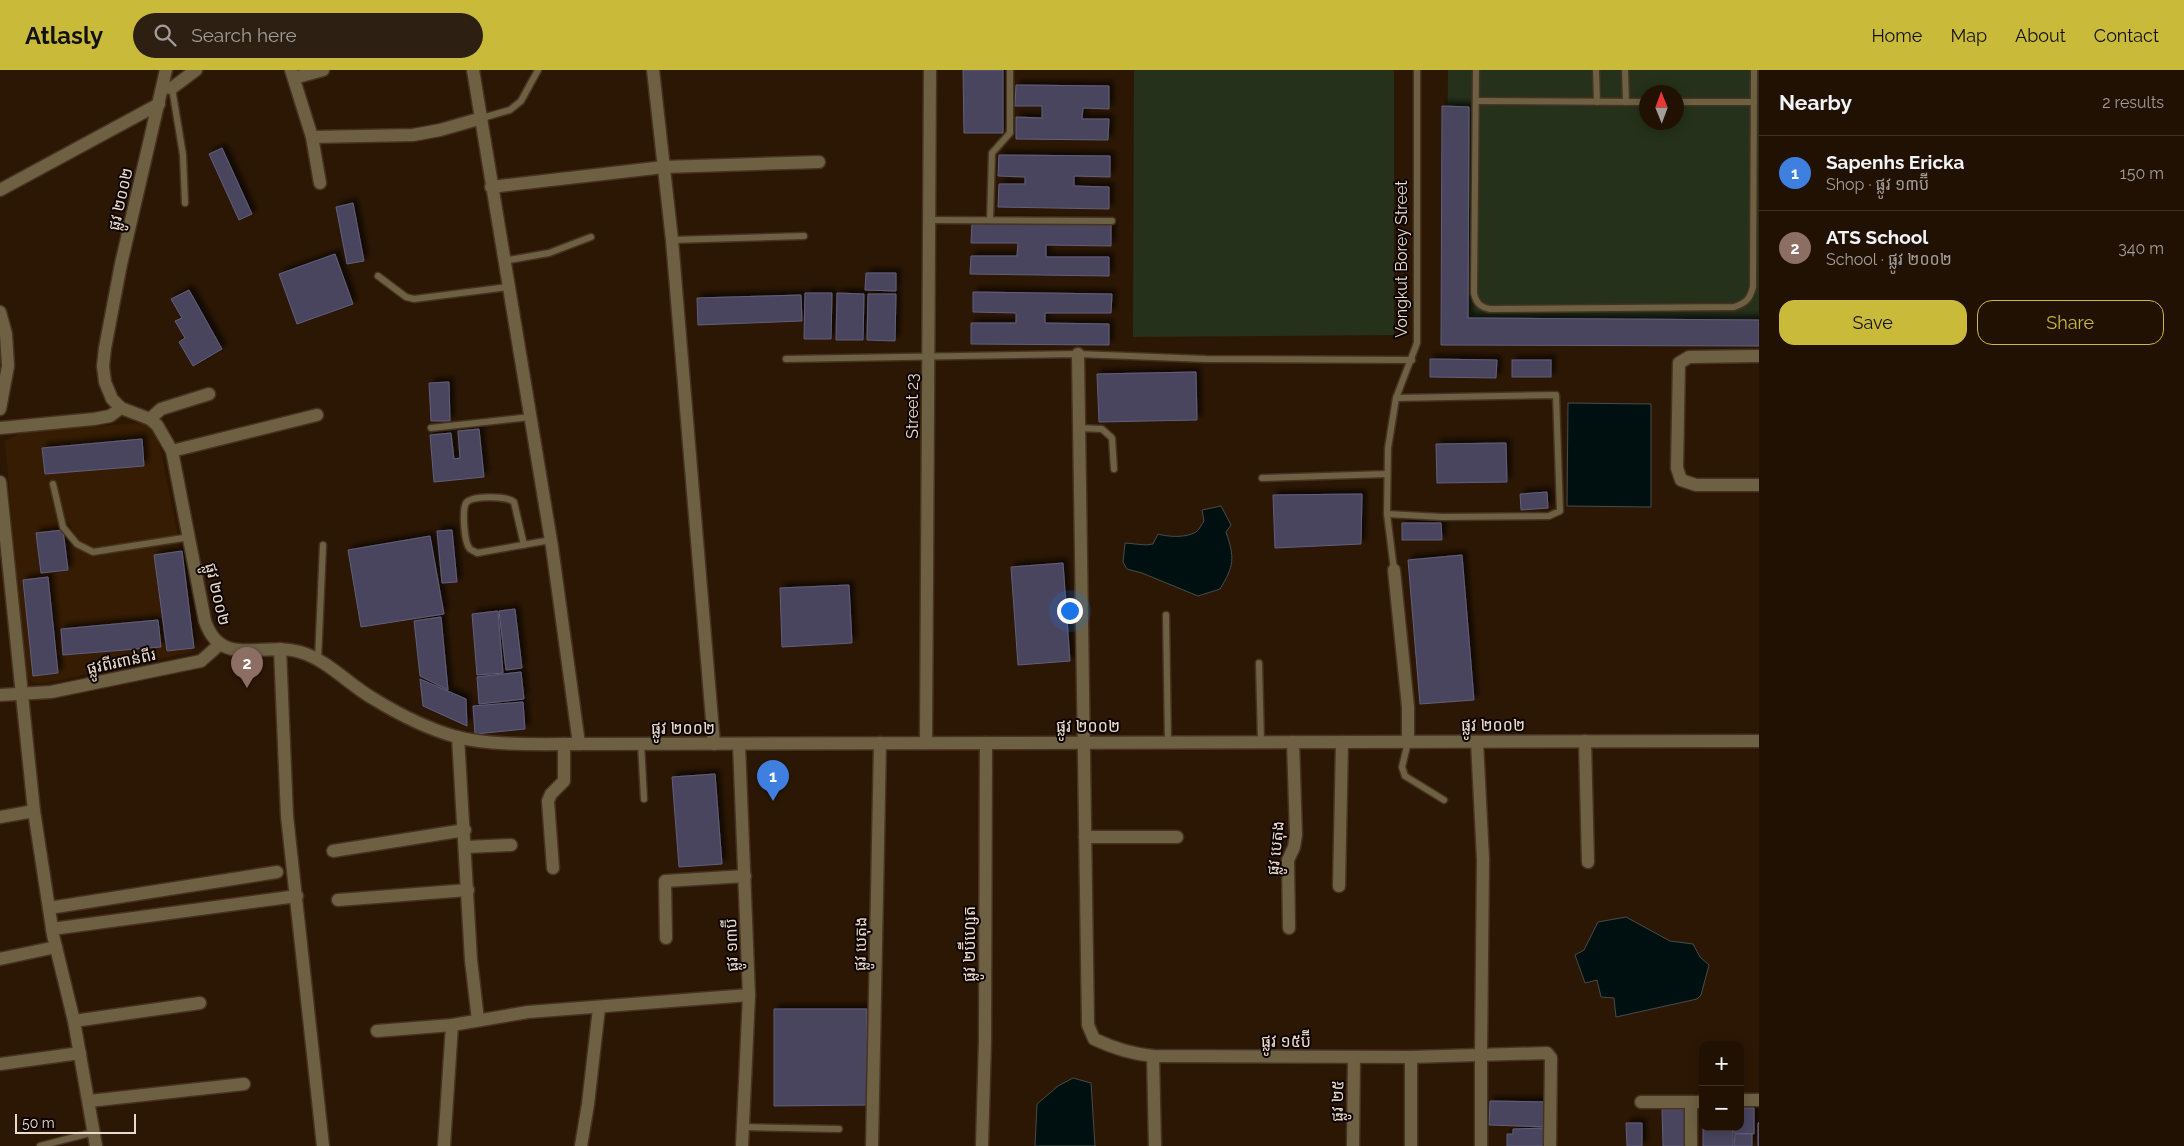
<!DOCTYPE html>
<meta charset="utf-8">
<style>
:root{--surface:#211103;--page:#2d1f12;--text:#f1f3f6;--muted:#a29d9a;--line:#3e3125;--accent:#caba3a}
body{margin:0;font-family:Raleway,"Noto Sans Khmer",sans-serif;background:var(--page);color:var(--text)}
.controls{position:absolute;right:15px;bottom:15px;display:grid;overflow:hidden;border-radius:10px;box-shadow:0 2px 12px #0003}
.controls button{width:45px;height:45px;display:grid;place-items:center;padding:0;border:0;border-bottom:1px solid var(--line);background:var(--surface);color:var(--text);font:25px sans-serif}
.compass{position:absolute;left:1639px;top:15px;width:45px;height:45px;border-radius:50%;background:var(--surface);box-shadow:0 2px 12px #0003;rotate:359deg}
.scale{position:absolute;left:15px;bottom:12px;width:121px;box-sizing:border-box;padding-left:5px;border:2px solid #e9dace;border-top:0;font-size:14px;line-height:18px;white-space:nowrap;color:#e9dace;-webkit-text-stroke:4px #0e0501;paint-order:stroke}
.you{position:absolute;left:1069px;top:540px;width:18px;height:18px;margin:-12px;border:4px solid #fff;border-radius:50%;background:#1a73e8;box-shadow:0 0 0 8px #1a73e833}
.badge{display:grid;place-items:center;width:32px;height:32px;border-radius:50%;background:var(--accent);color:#fff;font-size:16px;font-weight:700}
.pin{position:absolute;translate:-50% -41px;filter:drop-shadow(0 1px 2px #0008)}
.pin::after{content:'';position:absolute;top:26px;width:18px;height:15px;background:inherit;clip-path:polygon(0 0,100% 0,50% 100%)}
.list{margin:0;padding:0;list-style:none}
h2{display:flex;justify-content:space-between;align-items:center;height:65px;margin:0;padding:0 20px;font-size:21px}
h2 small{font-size:16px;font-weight:400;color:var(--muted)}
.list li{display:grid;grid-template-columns:32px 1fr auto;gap:15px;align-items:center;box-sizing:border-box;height:75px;padding:0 20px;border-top:1px solid var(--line)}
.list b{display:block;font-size:19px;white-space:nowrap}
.list p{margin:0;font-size:16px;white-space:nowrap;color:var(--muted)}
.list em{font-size:16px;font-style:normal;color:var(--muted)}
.actions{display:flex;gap:10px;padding:15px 20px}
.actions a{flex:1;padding:11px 0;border:1px solid var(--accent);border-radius:15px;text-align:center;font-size:18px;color:var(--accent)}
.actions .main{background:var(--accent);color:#111}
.icon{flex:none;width:28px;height:28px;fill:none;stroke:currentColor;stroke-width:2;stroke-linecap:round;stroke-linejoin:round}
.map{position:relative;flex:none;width:1759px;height:1076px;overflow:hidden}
header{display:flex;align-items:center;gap:30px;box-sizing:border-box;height:70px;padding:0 25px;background:var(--accent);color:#111}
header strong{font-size:24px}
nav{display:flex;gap:28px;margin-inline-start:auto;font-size:18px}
.search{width:350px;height:45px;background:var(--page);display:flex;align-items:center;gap:12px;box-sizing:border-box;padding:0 18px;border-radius:28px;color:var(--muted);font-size:19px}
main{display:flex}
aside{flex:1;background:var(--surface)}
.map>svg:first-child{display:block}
.built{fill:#361c02}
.green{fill:#25311b;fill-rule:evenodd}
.water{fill:#001011;stroke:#464d4a}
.building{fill:#48455e;stroke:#625f7c;filter:url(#shadow)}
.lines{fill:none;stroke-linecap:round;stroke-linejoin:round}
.service-casing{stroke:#463220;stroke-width:9}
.minor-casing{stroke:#463220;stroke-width:15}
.tertiary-casing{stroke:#463220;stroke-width:15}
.service{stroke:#6d6043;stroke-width:6}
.minor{stroke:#6d6043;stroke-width:12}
.tertiary{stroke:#6d6043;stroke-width:12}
.labels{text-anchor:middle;stroke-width:4;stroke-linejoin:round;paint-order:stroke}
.street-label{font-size:16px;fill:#e9dace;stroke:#0e0501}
</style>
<header>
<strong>Atlasly</strong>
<div class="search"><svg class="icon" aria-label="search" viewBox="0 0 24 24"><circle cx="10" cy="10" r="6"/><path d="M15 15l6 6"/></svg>Search here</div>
<nav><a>Home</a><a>Map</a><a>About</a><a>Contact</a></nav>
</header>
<main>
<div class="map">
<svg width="1759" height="1076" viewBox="0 0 1759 1076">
<defs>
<filter id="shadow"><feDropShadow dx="4.5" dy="-4.5" stdDeviation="2.5" flood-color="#0009"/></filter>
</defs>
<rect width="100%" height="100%" fill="#2c1704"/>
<path class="built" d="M146,352l12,15 41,204 -8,11 -150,32 -12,-4 -4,-11 -20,-228 16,-8z"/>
<g class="green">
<path d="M1134,0h260v265l-261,2z"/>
<path d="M1448,0h311v251l-314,3zM1646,22h30v30h-30z"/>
</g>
<g class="water">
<path d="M1568,333l83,1v103l-84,-1z"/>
<path d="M1221,436l10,19 -5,7c9,26 8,34 -6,57l-22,7 -56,-23 -15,-4 -4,-7 2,-19 21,2 7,-1 5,-10c10,3 28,4 38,-2 3,-2 6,-8 8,-11l-2,-11z"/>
<path d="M1626,847l44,24 23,3 7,13 9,8 -8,30 -4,4 -81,18 -2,-19 -13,-1 -4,-17 -12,3 -10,-28 9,-5 14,-28z"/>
<path d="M1073,1008l18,5 4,63h-60l2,-42 21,-18z"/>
</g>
<g class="building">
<path d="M963,0h40v63h-39z"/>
<path d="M1016,15l93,1v23l-26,-1 -1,11h27l-1,21 -92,-1v-22l26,1v-12h-27z"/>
<path d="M1442,36l27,1 -1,211 291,2v26l-318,-1z"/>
<path d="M222,78l30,66 -13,6 -30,-66z"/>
<path d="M999,85l111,1v21l-36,-1v10l35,1v22l-111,-2 1,-23h26v-7l-27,-1z"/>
<path d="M353,133l11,58 -17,3 -11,-57z"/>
<path d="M972,152l139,2v22l-65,-1v12h63v19l-139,-2 1,-18h46l1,-13h-47z"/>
<path d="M335,184l18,50 -56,20 -18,-50z"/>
<path d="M866,203h30v18l-31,-1z"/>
<path d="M189,220l33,59 -29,17 -14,-24 6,-4 -10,-17 7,-3 -11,-19z"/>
<path d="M973,222l139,2 -1,19h-66v10l64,1v21l-138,-1v-21h45v-10l-43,-1z"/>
<path d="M805,223h27l-1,46h-27z"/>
<path d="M837,223l27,1 -1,46h-27z"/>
<path d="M868,224h28l-1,47 -28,-1z"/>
<path d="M801,225l1,26 -104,4 -1,-27z"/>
<path d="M1430,289l67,1 -1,18 -66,-1z"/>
<rect x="1512" y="290" width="39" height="17"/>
<path d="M1196,302l1,48 -98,2 -2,-48z"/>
<path d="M449,312l1,39h-19l-2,-38z"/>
<path d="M479,359l5,48 -50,5 -4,-47 21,-2 3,26 6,-1 -2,-27z"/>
<path d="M142,369l2,27 -99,8 -3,-26z"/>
<path d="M1506,373l1,39 -70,1 -1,-39z"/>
<path d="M1547,422l1,16 -27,2 -1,-16z"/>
<path d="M1362,424l-1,50 -86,4 -2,-53z"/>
<path d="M1402,453h39l1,17h-40z"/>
<path d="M63,460l5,40 -27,3 -5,-40z"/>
<path d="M452,460l5,52 -15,1 -5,-52z"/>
<path d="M430,466l14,78 -83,13 -13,-77z"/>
<path d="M182,481l12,97 -27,3 -13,-96z"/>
<path d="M1462,485l12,145 -54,4 -12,-144z"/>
<path d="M1063,493l7,98 -52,4 -7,-98z"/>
<path d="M48,507l10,96 -25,3 -10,-96z"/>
<path d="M849,515l3,58 -70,4 -2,-59z"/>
<path d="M515,539l7,59 -16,2 -7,-59z"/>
<path d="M498,541l5,62 -26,2 -5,-61z"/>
<path d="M441,547l7,73 -28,-14 -6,-55z"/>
<path d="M158,550l3,27 -98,8 -2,-26z"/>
<path d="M521,602l3,27 -45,5 -2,-27z"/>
<path d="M420,609l46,20 1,27 -44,-20z"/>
<path d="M523,632l2,27 -50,5 -2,-28z"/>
<path d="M715,704l7,90 -43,3 -7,-90z"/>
<path d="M774,939h93v96l-93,1z"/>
<path d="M1490,1031l59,1 -1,25 -59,-2z"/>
<path d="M1740,1038h14v26l-20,-1v-6h6z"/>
<path d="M1662,1039h23v37h-22z"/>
<path d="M1759,1052v24h-1v-23z"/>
<path d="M1626,1053h16v23h-15z"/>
<rect x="1703" y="1057" width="30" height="19"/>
<path d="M1548,1058v18h-41v-12h6v-5z"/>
<path d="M1735,1064h17v12h-18z"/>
</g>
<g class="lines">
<g class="service-casing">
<g id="service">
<path d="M1476,0l-2,223c2,10 6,14 16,16l244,-2c12,-4 16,-8 19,-20l1,-217"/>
<path d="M1596,0l1,32"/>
<path d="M1625,0l1,32"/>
<path d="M172,18l11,67 2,48"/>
<path d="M1476,31l170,1"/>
<path d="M1676,32h78"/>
<path d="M482,48l28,-8 11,-9 17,-31"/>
<path d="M930,150l182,1"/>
<path d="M990,150l2,-67 18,-20v-63"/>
<path d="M672,170l132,-4"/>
<path d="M503,191l46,-8 42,-16"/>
<path d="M378,206l28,21 8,2 94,-12"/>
<path d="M786,289l292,-5 128,5 206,1"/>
<path d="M431,358l99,-11"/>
<path d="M1079,358l23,1 10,9 2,31"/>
<path d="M1262,408l125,-4"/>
<path d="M53,414l10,43 14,17 16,8 97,-15"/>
<path d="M1387,444l55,3 107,-1 11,-5 -4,-116 -160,3"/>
<path d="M524,475l-10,-43c-7,-6 -42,-7 -48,1 -4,7 -2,40 4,46 1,1 6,3 7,4l74,-13"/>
<path d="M1394,500l-7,-56 1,-66 8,-50 21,-55v-273"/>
<path d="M1166,545l2,128"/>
<path d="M318,590l5,-115"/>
<path d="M1259,593l2,79"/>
<path d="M1408,672l-6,25 3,9 39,24"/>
<path d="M641,674l3,55"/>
<path d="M743,1057l96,2"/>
<path d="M40,1076l54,-14"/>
</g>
</g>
<g class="minor-casing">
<g id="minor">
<path d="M291,0l21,67 8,46"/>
<path d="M473,0l79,477 27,197"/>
<path d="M653,0l19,170 42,504"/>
<path d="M294,8l29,-8"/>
<path d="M163,17l9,1 24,-18"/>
<path d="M312,67l101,-2 27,-5 42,-12"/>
<path d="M491,117l173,-20 155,-5"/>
<path d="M0,242l6,22 2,32 -8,43"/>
<path d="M1078,284l10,671 6,14c19,9 38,15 59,17l258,1 136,-4 4,5 -1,88"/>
<path d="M1759,286l-70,1 -10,6 -2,105 4,12 15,5h63"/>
<path d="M150,349l11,-10 48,-15"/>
<path d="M0,358l94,-9 16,-3 11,-8"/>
<path d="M172,381l145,-36"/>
<path d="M0,412l34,329 19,124 21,86 22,125"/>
<path d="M1394,500l14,137v35"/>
<path d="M280,579l7,167 36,330"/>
<path d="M0,625l51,-3 150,-31 18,-16"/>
<path d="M458,667l13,223 7,60"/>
<path d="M1585,671l3,121"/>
<path d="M1477,672l6,117 -2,196v91"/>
<path d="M926,673l4,-673"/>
<path d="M0,747l34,-6"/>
<path d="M1085,767h92"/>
<path d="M466,777l45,-2"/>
<path d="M333,781l132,-21"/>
<path d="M553,798l-5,-67 3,-7 13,-13v-37"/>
<path d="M1339,816l3,-144"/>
<path d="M338,830l130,-10"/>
<path d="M49,838l228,-36"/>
<path d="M1289,858l-1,-68 6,-13 2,-12 -3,-93"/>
<path d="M52,859l245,-33"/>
<path d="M666,868l-1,-57 80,-5"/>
<path d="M0,889l56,-12"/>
<path d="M74,951l126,-18"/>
<path d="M377,961l75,-6 76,-13 221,-17"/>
<path d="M1153,986l2,90"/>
<path d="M1411,987v89"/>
<path d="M0,994l80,-11"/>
<path d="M1740,1030h19"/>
<path d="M89,1031l155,-17"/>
<path d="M1641,1032h62"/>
<path d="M1691,1032v44"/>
<path d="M444,1076l8,-121"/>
<path d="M581,1076l7,-42 11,-96"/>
<path d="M872,1076l8,-403"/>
<path d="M982,1076l3,-105 1,-298"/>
<path d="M1353,1076l1,-89"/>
</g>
</g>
<g class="tertiary-casing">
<g id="tertiary">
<path d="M166,0l-45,194 -16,84 -2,18 2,16 7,17 9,9 29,11 7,6 15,26 33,170c16,48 58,20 95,31 28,8 49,33 74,47 26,16 54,30 83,38 33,9 87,7 122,7l1180,-3"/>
<path d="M0,120l159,-86"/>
<path d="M739,674l10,251 -7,151"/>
</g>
</g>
<use href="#service" class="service"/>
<use href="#minor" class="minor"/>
<use href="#tertiary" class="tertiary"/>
</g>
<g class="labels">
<g class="street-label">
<text transform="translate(120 129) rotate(-77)" y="6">ផ្លូវ ២០០២</text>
<text transform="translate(1401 189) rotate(-90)" y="6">Vongkut Borey Street</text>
<text transform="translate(912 336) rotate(-90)" y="6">Street 23</text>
<text transform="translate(218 524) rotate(77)" y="6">ផ្លូវ ២០០២</text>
<text transform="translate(121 591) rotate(-12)" y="6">ផ្លូវពីរពាន់ពីរ</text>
<text x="1493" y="661">ផ្លូវ ២០០២</text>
<text x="1088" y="662">ផ្លូវ ២០០២</text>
<text x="683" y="664">ផ្លូវ ២០០២</text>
<text transform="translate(1275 778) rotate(-84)" y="6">ផ្លូវ បេតុង</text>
<text transform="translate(860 874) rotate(-89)" y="6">ផ្លូវ បេតុង</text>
<text transform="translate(969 874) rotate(-90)" y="6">ផ្លូវ ២ប៊ីហ្សេត</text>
<text transform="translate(731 875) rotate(-92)" y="6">ផ្លូវ ១៣ប៊ី</text>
<text x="1286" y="977">ផ្លូវ ១៥ប៊ី</text>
<text transform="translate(1337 1031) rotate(-89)" y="6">ផ្លូវ ២៥</text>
</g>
</g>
</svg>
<div class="controls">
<button>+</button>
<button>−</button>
</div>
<svg class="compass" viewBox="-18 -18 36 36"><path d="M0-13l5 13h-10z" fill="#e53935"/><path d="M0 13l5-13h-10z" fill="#a29d9a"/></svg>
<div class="scale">50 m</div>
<div class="you"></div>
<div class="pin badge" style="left:773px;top:731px;background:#3f7fe0">1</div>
<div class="pin badge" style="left:247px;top:618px;background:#8d6e63">2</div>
</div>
<aside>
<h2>Nearby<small>2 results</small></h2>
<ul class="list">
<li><span class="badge" style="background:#3f7fe0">1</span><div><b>Sapenhs Ericka</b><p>Shop · ផ្លូវ ១៣ប៊ី</p></div><em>150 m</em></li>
<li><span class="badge" style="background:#8d6e63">2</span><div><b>ATS School</b><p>School · ផ្លូវ ២០០២</p></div><em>340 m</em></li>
</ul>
<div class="actions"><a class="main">Save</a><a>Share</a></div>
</aside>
</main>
